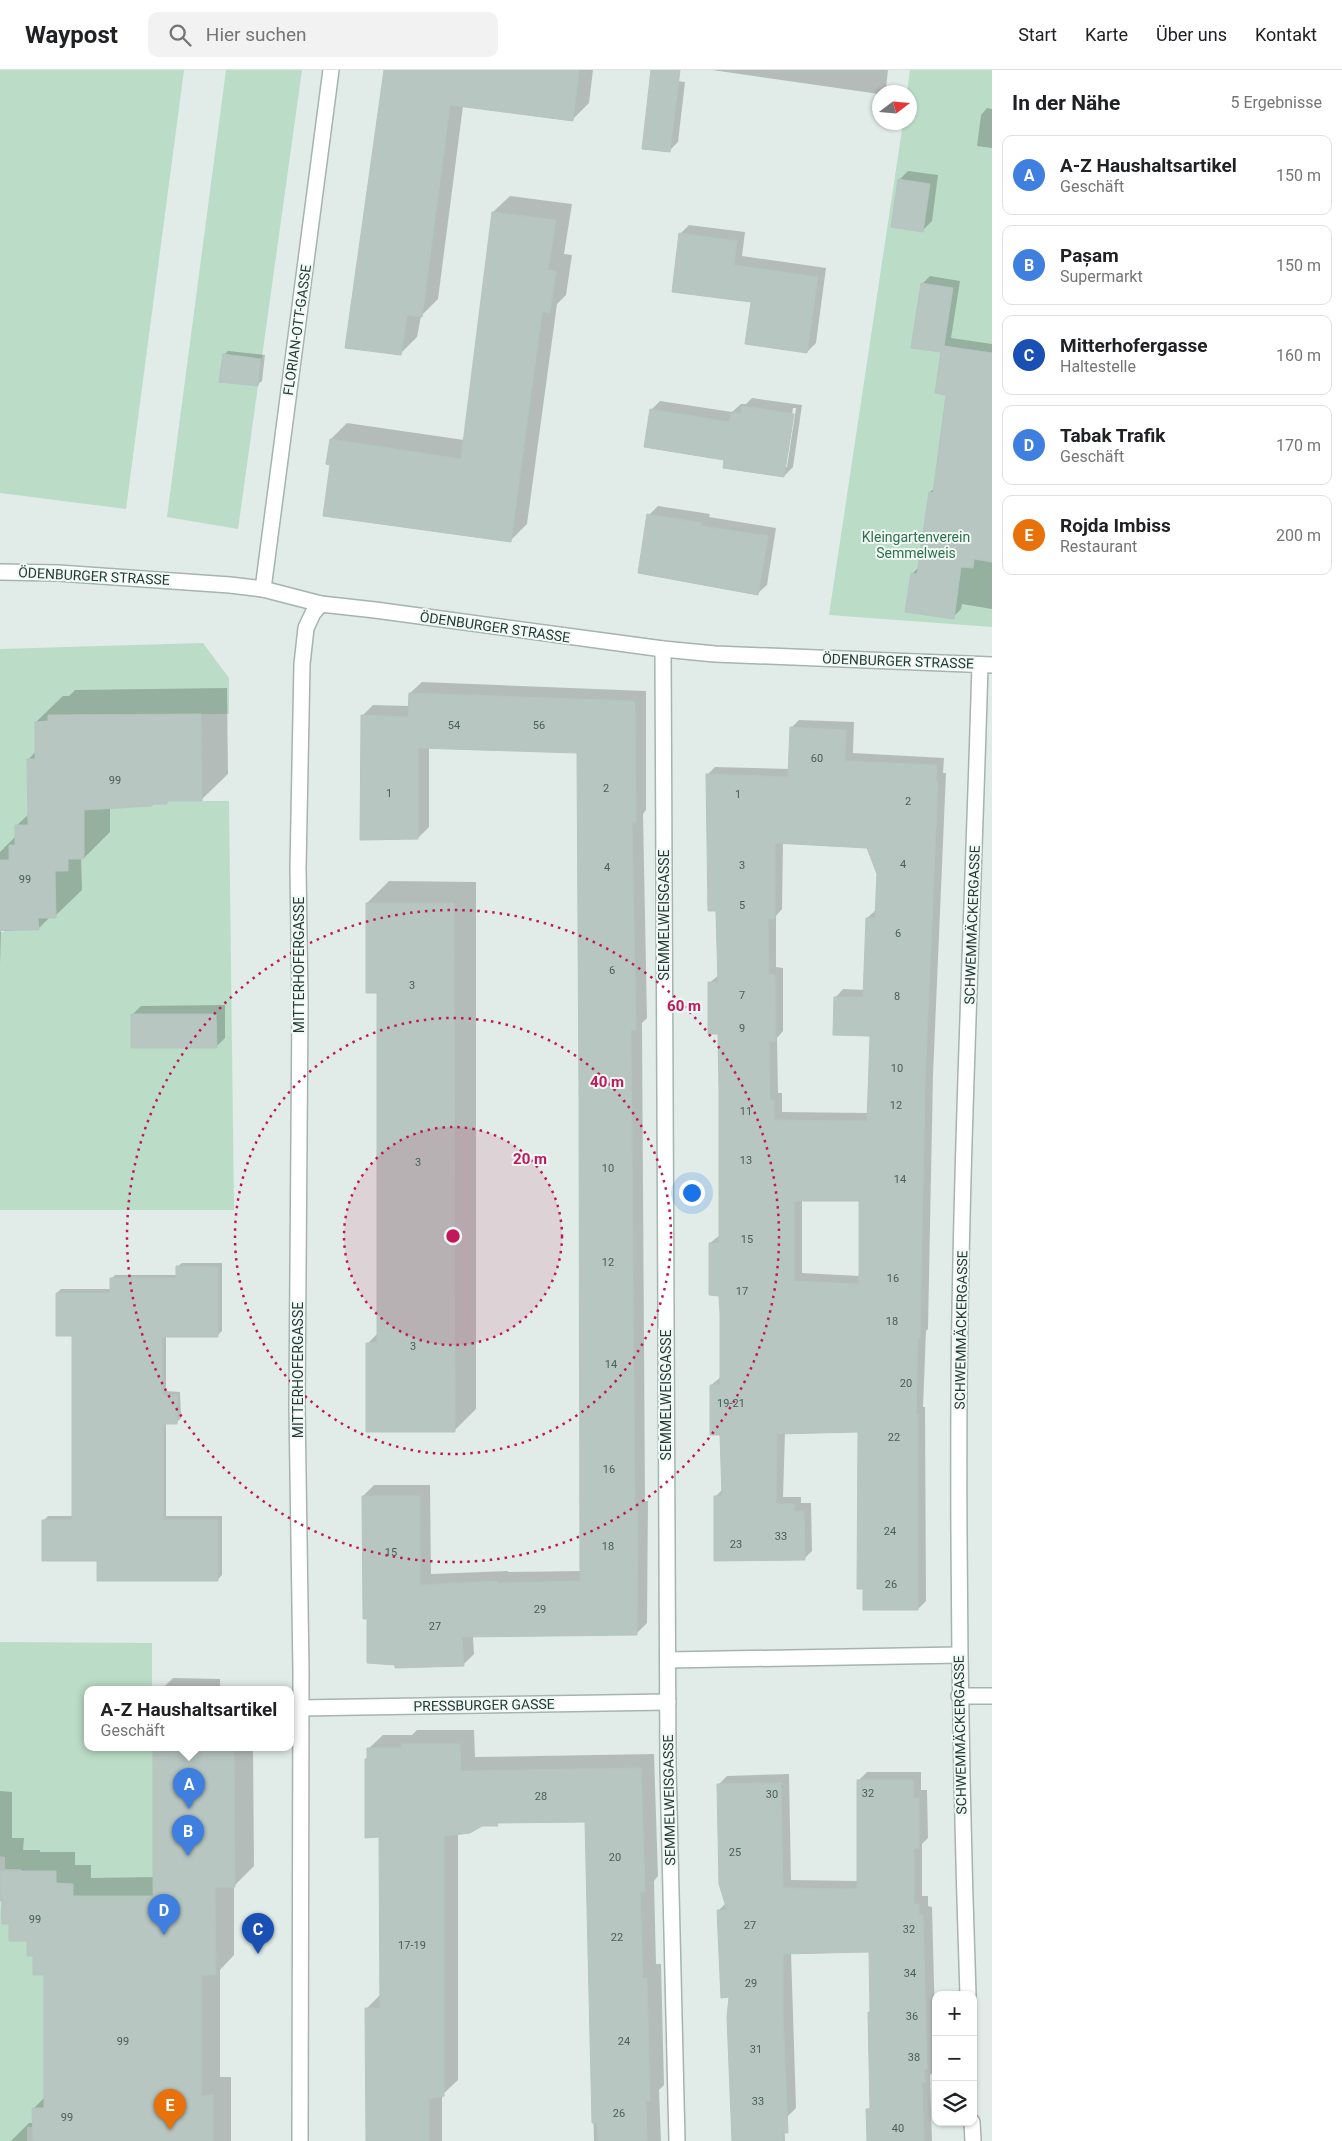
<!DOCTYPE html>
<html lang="de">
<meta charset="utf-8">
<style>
:root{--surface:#fff;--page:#f2f2f2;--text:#202124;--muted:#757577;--line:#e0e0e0;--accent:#d93025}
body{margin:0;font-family:Roboto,sans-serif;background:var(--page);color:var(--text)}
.controls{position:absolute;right:15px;bottom:15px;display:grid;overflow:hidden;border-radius:10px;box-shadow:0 1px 4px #0004}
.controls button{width:45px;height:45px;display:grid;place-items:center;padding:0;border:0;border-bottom:1px solid var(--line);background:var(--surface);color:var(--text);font:25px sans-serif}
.compass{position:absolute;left:872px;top:15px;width:45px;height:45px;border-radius:50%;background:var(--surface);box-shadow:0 1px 4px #0004;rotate:74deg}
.you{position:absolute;left:691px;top:1122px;width:18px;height:18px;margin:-12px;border:4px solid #fff;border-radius:50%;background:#1a73e8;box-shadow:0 0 0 8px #1a73e833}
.badge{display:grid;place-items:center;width:32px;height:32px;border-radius:50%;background:var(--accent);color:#fff;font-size:16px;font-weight:700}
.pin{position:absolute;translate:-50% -41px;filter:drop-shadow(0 1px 2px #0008)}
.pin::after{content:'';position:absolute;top:26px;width:18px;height:15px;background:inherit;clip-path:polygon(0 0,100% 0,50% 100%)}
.popup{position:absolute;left:84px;top:1616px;width:210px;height:65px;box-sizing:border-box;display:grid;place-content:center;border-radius:10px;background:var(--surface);filter:drop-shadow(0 1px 4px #0005);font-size:16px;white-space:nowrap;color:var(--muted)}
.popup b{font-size:19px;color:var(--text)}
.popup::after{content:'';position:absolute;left:50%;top:100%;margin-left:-10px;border:10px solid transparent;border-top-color:var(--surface)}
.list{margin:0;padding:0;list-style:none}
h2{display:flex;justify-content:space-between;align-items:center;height:65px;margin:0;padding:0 20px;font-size:21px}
h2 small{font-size:16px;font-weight:400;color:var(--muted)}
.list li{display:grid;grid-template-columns:32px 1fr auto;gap:15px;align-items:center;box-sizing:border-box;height:80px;margin:0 10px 10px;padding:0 10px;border:1px solid var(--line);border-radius:10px}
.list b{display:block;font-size:19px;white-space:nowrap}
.list p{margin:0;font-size:16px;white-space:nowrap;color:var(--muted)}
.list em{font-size:16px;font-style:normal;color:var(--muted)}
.icon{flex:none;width:28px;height:28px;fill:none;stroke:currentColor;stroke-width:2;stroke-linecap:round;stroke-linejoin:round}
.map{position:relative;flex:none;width:992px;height:2071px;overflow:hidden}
header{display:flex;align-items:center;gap:30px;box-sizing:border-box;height:70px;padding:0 25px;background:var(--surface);border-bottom:1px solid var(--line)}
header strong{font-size:24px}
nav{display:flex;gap:28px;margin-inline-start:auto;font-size:18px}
.search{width:350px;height:45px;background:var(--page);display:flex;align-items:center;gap:12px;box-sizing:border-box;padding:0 18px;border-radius:10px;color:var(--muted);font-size:19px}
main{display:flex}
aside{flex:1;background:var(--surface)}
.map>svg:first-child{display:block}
.green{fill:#bbdcc6}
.shadow{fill:#0003;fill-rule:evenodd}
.building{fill:#b7c6c1;stroke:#b4c5bf;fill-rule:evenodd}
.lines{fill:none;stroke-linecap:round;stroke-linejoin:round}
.minor-casing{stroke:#a4b4af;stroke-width:18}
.minor{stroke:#fff;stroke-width:15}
.ring{fill:none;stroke:#c2185b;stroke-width:2.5;stroke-dasharray:2.5 5}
.labels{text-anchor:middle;stroke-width:4;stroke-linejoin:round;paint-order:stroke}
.number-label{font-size:11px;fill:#475e5a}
.street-label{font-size:14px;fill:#223c37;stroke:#f2f8f5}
.park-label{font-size:14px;fill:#2d724c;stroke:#f2f8f5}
.centre{fill:#c2185b;stroke:#f2f8f5;stroke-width:2.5}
.ring-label{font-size:15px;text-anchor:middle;font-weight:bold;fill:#c2185b;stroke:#f2f8f5;stroke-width:4;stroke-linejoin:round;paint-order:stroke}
</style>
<header>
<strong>Waypost</strong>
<div class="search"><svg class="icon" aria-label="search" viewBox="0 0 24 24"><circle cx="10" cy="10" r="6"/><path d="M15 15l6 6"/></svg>Hier suchen</div>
<nav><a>Start</a><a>Karte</a><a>Über uns</a><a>Kontakt</a></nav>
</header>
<main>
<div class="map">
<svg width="992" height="2071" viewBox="0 0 992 2071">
<rect width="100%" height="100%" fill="#e1ece8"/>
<g class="green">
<path d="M0,0h184l-58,439 -126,-16z"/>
<path d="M226,0h76l-64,459 -71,-12z"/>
<path d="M910,0h82v557l-163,-12 74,-492 6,-1v-30h-2z"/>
<path d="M203,573l26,35v36l-181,1v6l-13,1v37l-8,1v51l8,14 -20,20 -6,1v14h-9v-211z"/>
<path d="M70,730l32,9 50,-3v-2h15v-3h62l5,409h-234v-278h4v-2h35l-1,-12 18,-1 -1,-30 -4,-16h17v-12h16v-33z"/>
<path d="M0,1572l152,1v47h-64v58h65v148h-51l-30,18v-30l-16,-1v-12h-34l-1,-2h-16v-12l-5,-1z"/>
<path d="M0,1832l2,22h7v17h18v15h6v19h19l-8,33v66l9,34h-21l1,19h-6v14h-27z"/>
</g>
<g class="shadow">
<path d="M385,0h208l-4,33 -17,17 -109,-14 -25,193 -17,17 -4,21 -16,16z"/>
<path d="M712,0h176l-2,18 -7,6z"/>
<path d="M659,9l26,3 -7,60 -9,9z"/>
<path d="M987,38l5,1v39l-15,-2 4,-31z"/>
<path d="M908,101l30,4 -6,46 -9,9 -24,-50z"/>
<path d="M510,126l62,8 -8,50 8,1 -6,40 -9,9 -30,220 -17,17 -178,-77 -1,-25 16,-16 117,17 29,-228z"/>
<path d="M689,155l56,7 -3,24 84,12 -10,75 -9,9 -127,-118z"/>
<path d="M930,206l30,5 -9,57 41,6v265l-30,-5 -1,5 -8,8 -41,-43 7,-7 11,-75 5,-4 12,-94 -4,-43 -21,-67z"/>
<path d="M228,281l37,4 -3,26 -5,4 -33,-30z"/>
<path d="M752,328l50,7 -9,62 -9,9 -133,-66 9,-9 72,11 9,-8h5zM793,338h3l-9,59h-3z"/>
<path d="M658,436l52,8 -1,3 67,11 -9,57 -9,8 -109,-78z"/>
<path d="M422,612l224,9v119l-3,4 4,204 -5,5 3,478h3l-1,122 -11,11 -163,2 1,18 -11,11 -100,-169 11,-11h56l1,89 77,-3v1l73,-1 -3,-820 -149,-4v80l-11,11 -56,-122 11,-11 37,1v-13z"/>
<path d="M227,618l1,86 -27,26h-32l-2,2 -13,1 -2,2 -42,2v25l-26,26h-3l1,32 -27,26h-4l-13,13 -37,2 -1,33v-112l16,-16v-10l13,-12 -1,-54 8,-9v-29l27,-26h6l6,-6z"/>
<path d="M799,650l55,2 -1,31 91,5 -1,15h3l-13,302 -5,254 -2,2 -3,76h2l1,194 -8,8 -59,-178 -74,1 -2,65h18v6h10l1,48 -8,8 -89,-62 8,-8 -1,-55 -11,-49 10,-8 -1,-83 -10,-51 10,-8 -1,-202 -10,-50 10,-8 -1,-66 -11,-134 8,-8 75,2 1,-41zM783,773l85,4 10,27 -2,36 -9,8 -2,72 -22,-1 -8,9 36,37 -2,78 -87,-1v-19h-4l-1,-55 6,-7v-63l-7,-1v-51l6,-7zM802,1130h58v76l-58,-3z"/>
<path d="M389,811l87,1v527l-22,22 -87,-87 11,-11v-341l-11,-89z"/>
<path d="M225,935v33l-9,9 -84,-32 9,-9z"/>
<path d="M182,1193h40v68l-4,4 -52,1v55l14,1 1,26 -4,4h-11v94h56v59l-5,5 -119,-20 -54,-40 4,-4h25v-181l-16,-42 4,-4h50v-10l4,-4h62v-8z"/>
<path d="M173,1608l47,1v11h-59z"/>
<path d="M417,1660h57l1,27 179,-3 4,122 -4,5 2,83h5l3,121 -5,5 2,51h-67l-8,-320h-86l-3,3h-16l-23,10v246l-16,15v46h-75v-133l14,-14 -1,-158 -14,-76 2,-3v-8l15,-14h29z"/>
<path d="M154,1678h99l1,118 -20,20v69l-14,15v107h11v64h-220l18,-18h4l1,-15 12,-12 -1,-122 -17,-34 -18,-18 -8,-21h-2v-110l12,1v46h12l-1,12h17v2h35v13h16v13l63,-1z"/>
<path d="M867,1702h54v18h6l1,48 -6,6v52h6v10l4,1 4,152 -4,4 1,9 -3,3 2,66h-64l-1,-31 5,-5 -3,-92 3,-3 -2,-59 -79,1 5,156 -9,9h-3l1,24h-53l-4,-123 2,-22 -11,-86 7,-7 -8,-118 9,-9 62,-2 2,106 68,1 -1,-100z"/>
</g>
<g class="building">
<path d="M384,0h195l-6,51 -123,-16 -28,212 -15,-2 -6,40 -56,-7z"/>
<path d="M651,0h29l-10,82 -28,-3z"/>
<path d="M898,109l32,5 -7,48 -32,-5z"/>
<path d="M492,142l64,8 -8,50 8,1 -6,42 -8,-1 -31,230 -188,-26 7,-51 -4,-1 4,-25 131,20z"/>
<path d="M679,163l58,8 -3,24 84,12 -11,76 -62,-9 6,-42 -79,-10z"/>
<path d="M921,213l32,5 -9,58 48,7v209l-18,-3 -1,9 -12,-1 -7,52 -49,-7 6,-39 6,1 12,-82 4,1 13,-98 -11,-2 6,-41 -30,-4z"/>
<path d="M223,284l38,5 -3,27 -39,-4z"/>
<path d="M742,336l52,8 -10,63 -61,-9 1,-8 -80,-13 6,-38 79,13 2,-10 10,2z"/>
<path d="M647,444l55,9 -1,3 67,10 -10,59 -120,-22z"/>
<path d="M409,623l226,8 1,122h-4l4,207h-5l4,481h3l-1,124 -175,2 2,29 -69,2v-3l-28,-2v-44h-4l-1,-123h58v89l78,-4v2l82,-2 -1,-481 -2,-347 -159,-5v91l-58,1 1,-125 47,2z"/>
<path d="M201,644l1,87h-35v3h-15v2l-68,4v49h-16v12h-13l1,47h-18l1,12h-39v-70h9v-15h6v-20h13l-1,-66h8v-37l13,-1v-6z"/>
<path d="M790,657l56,3 -1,31 92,4 -1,16h2l-13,303 -5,254h-2l-2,77h2v195h-55v-21h-6l1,-157 -81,2 -1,70h18v7h10l1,49 -91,1v-65h8l-2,-61h-10v-50h10v-71l-1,-18 -10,-1v-52h10v-151l-1,-58h-10v-52l10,1 -2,-72h-8l-2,-137 82,3zM775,773l92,5 10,26 -2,44h-9l-3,79h-29l-1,38 37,1 -3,85 -93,-1v-20h-4l-1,-59h7l-1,-66h-6l-1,-56h7zM794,1131h65v83l-65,-3z"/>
<path d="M366,833h88l1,529h-89v-89h11v-350h-11z"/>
<path d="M131,944h85l1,34h-86z"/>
<path d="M176,1196l42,1v70h-56l1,58h14v29h-14v96h55v61h-121v-20h-55v-41h30v-184h-16v-43h54v-15h66z"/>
<path d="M401,1674h59l1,27 180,-3 4,124h-5l3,86h4l3,123h-4l1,40h-49l-1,-18h-5l-7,-301 -88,1 1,3h-16l-12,7 -26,3v260l-15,3v42h-63l-1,-133h15l-1,-171 -14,1v-79h2v-11h35z"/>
<path d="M153,1678h81l1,139h-20l1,88h-15v121l12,-1v46h-180l-1,-33h12v-133h-11v-19h-6v-15h-18v-17h-7l-2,-53h56v12l17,1v12h80z"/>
<path d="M857,1710h56v18h6v50h-5v56h5v11h4l4,154h-3l1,13h-3l2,59h-57l-1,-32h4l-2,-97h2l-1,-60 -86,2v61l5,118h-5v8h-51l-5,-124 2,-20 -8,1 -4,-88h10l-8,-26 -2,-100 64,-1 2,105 74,1z"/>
</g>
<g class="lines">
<g class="minor-casing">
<g id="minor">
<path d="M0,502l58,1 172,12 33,4 58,15 54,6 288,39 52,5 277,11"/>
<path d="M263,519l68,-519"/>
<path d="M663,579l5,1118 9,374"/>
<path d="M668,1590l291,-5"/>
<path d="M959,1626h33"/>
<path d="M300,1638l368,-6"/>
<path d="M968,1925c-7,-201 -10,-401 -9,-602 2,-243 14,-486 21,-728"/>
<path d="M972,2052l1,19"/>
<path d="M300,2071l1,-469 -4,-266 3,-404 -2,-134 4,-204 4,-36 7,-15 8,-9"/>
</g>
</g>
<use href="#minor" class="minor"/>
</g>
<circle cx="453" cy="1166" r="109" fill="#c2185b" fill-opacity=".12"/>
<g class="ring">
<circle cx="453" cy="1166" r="109"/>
<circle cx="453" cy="1166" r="218"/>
<circle cx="453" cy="1166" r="326"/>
</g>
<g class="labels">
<g class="number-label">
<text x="454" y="659">54</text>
<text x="539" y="659">56</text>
<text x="817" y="692">60</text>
<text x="115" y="714">99</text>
<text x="606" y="722">2</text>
<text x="389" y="727">1</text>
<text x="738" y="728">1</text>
<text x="908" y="735">2</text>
<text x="903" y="798">4</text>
<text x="742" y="799">3</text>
<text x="607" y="801">4</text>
<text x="25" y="813">99</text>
<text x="742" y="839">5</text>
<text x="898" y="867">6</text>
<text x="612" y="904">6</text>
<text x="412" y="919">3</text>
<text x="742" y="929">7</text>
<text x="897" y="930">8</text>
<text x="742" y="962">9</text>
<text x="897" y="1002">10</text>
<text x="896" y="1039">12</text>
<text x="746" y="1045">11</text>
<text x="746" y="1094">13</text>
<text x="418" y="1096">3</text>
<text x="608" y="1102">10</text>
<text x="900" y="1113">14</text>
<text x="747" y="1173">15</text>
<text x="608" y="1196">12</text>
<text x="893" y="1212">16</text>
<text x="742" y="1225">17</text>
<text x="892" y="1255">18</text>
<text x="413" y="1280">3</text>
<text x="611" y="1298">14</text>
<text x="906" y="1317">20</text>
<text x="731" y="1337">19-21</text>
<text x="894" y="1371">22</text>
<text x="609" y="1403">16</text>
<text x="890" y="1465">24</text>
<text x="781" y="1470">33</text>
<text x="736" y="1478">23</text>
<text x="608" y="1480">18</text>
<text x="391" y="1486">15</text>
<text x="891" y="1518">26</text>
<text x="540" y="1543">29</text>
<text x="435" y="1560">27</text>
<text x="868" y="1727">32</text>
<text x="772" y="1728">30</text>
<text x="541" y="1730">28</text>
<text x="735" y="1786">25</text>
<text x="615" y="1791">20</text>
<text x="35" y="1853">99</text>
<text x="750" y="1859">27</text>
<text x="909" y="1863">32</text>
<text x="617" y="1871">22</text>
<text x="412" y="1879">17-19</text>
<text x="910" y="1907">34</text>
<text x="751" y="1917">29</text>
<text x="912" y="1950">36</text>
<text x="123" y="1975">99</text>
<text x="624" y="1975">24</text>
<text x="756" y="1983">31</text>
<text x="914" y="1991">38</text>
<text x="758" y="2035">33</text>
<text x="619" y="2047">26</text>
<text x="67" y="2051">99</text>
<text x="898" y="2062">40</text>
</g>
<g class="street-label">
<text transform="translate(297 260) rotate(-82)" y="5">FLORIAN-OTT-GASSE</text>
<text transform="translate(94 506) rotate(3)" y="5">ÖDENBURGER STRASSE</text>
<text transform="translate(495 557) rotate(8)" y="5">ÖDENBURGER STRASSE</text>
<text transform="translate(898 591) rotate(2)" y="5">ÖDENBURGER STRASSE</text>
<text transform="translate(664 845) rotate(-90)" y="5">SEMMELWEISGASSE</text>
<text transform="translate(972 855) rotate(-88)" y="5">SCHWEMMÄCKERGASSE</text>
<text transform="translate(299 895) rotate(-90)" y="5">MITTERHOFERGASSE</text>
<text transform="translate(961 1260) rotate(-89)" y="5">SCHWEMMÄCKERGASSE</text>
<text transform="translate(298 1300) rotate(-90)" y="5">MITTERHOFERGASSE</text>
<text transform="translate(666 1325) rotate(-90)" y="5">SEMMELWEISGASSE</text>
<text transform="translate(484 1635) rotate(-1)" y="5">PRESSBURGER GASSE</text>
<text transform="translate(960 1665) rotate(-91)" y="5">SCHWEMMÄCKERGASSE</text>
<text transform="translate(669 1730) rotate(-91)" y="5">SEMMELWEISGASSE</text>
</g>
<g class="park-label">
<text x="916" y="472">Kleingartenverein<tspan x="916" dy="16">Semmelweis</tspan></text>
</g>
</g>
<circle cx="453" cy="1166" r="8" class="centre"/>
<g class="ring-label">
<text x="684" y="941">60 m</text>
<text x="607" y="1017">40 m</text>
<text x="530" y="1094">20 m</text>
</g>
</svg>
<div class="controls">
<button>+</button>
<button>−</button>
<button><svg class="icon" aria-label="layers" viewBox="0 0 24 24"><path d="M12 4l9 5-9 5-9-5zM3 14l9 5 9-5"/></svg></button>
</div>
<svg class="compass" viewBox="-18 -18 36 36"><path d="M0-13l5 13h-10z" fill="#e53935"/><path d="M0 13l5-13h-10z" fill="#757577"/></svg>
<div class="you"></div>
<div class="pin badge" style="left:189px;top:1739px;background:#3f7fe0">A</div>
<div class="popup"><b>A-Z Haushaltsartikel</b>Geschäft</div>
<div class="pin badge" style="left:188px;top:1786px;background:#3f7fe0">B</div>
<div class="pin badge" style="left:258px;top:1884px;background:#1a4fb4">C</div>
<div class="pin badge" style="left:164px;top:1865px;background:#3f7fe0">D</div>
<div class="pin badge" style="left:170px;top:2060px;background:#e8710a">E</div>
</div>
<aside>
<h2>In der Nähe<small>5 Ergebnisse</small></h2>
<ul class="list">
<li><span class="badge" style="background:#3f7fe0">A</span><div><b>A-Z Haushaltsartikel</b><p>Geschäft</p></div><em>150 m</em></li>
<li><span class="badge" style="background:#3f7fe0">B</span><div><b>Pașam</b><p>Supermarkt</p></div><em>150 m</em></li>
<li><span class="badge" style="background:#1a4fb4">C</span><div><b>Mitterhofergasse</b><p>Haltestelle</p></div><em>160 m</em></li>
<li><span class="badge" style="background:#3f7fe0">D</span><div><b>Tabak Trafik</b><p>Geschäft</p></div><em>170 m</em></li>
<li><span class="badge" style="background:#e8710a">E</span><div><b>Rojda Imbiss</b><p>Restaurant</p></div><em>200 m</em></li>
</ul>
</aside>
</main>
